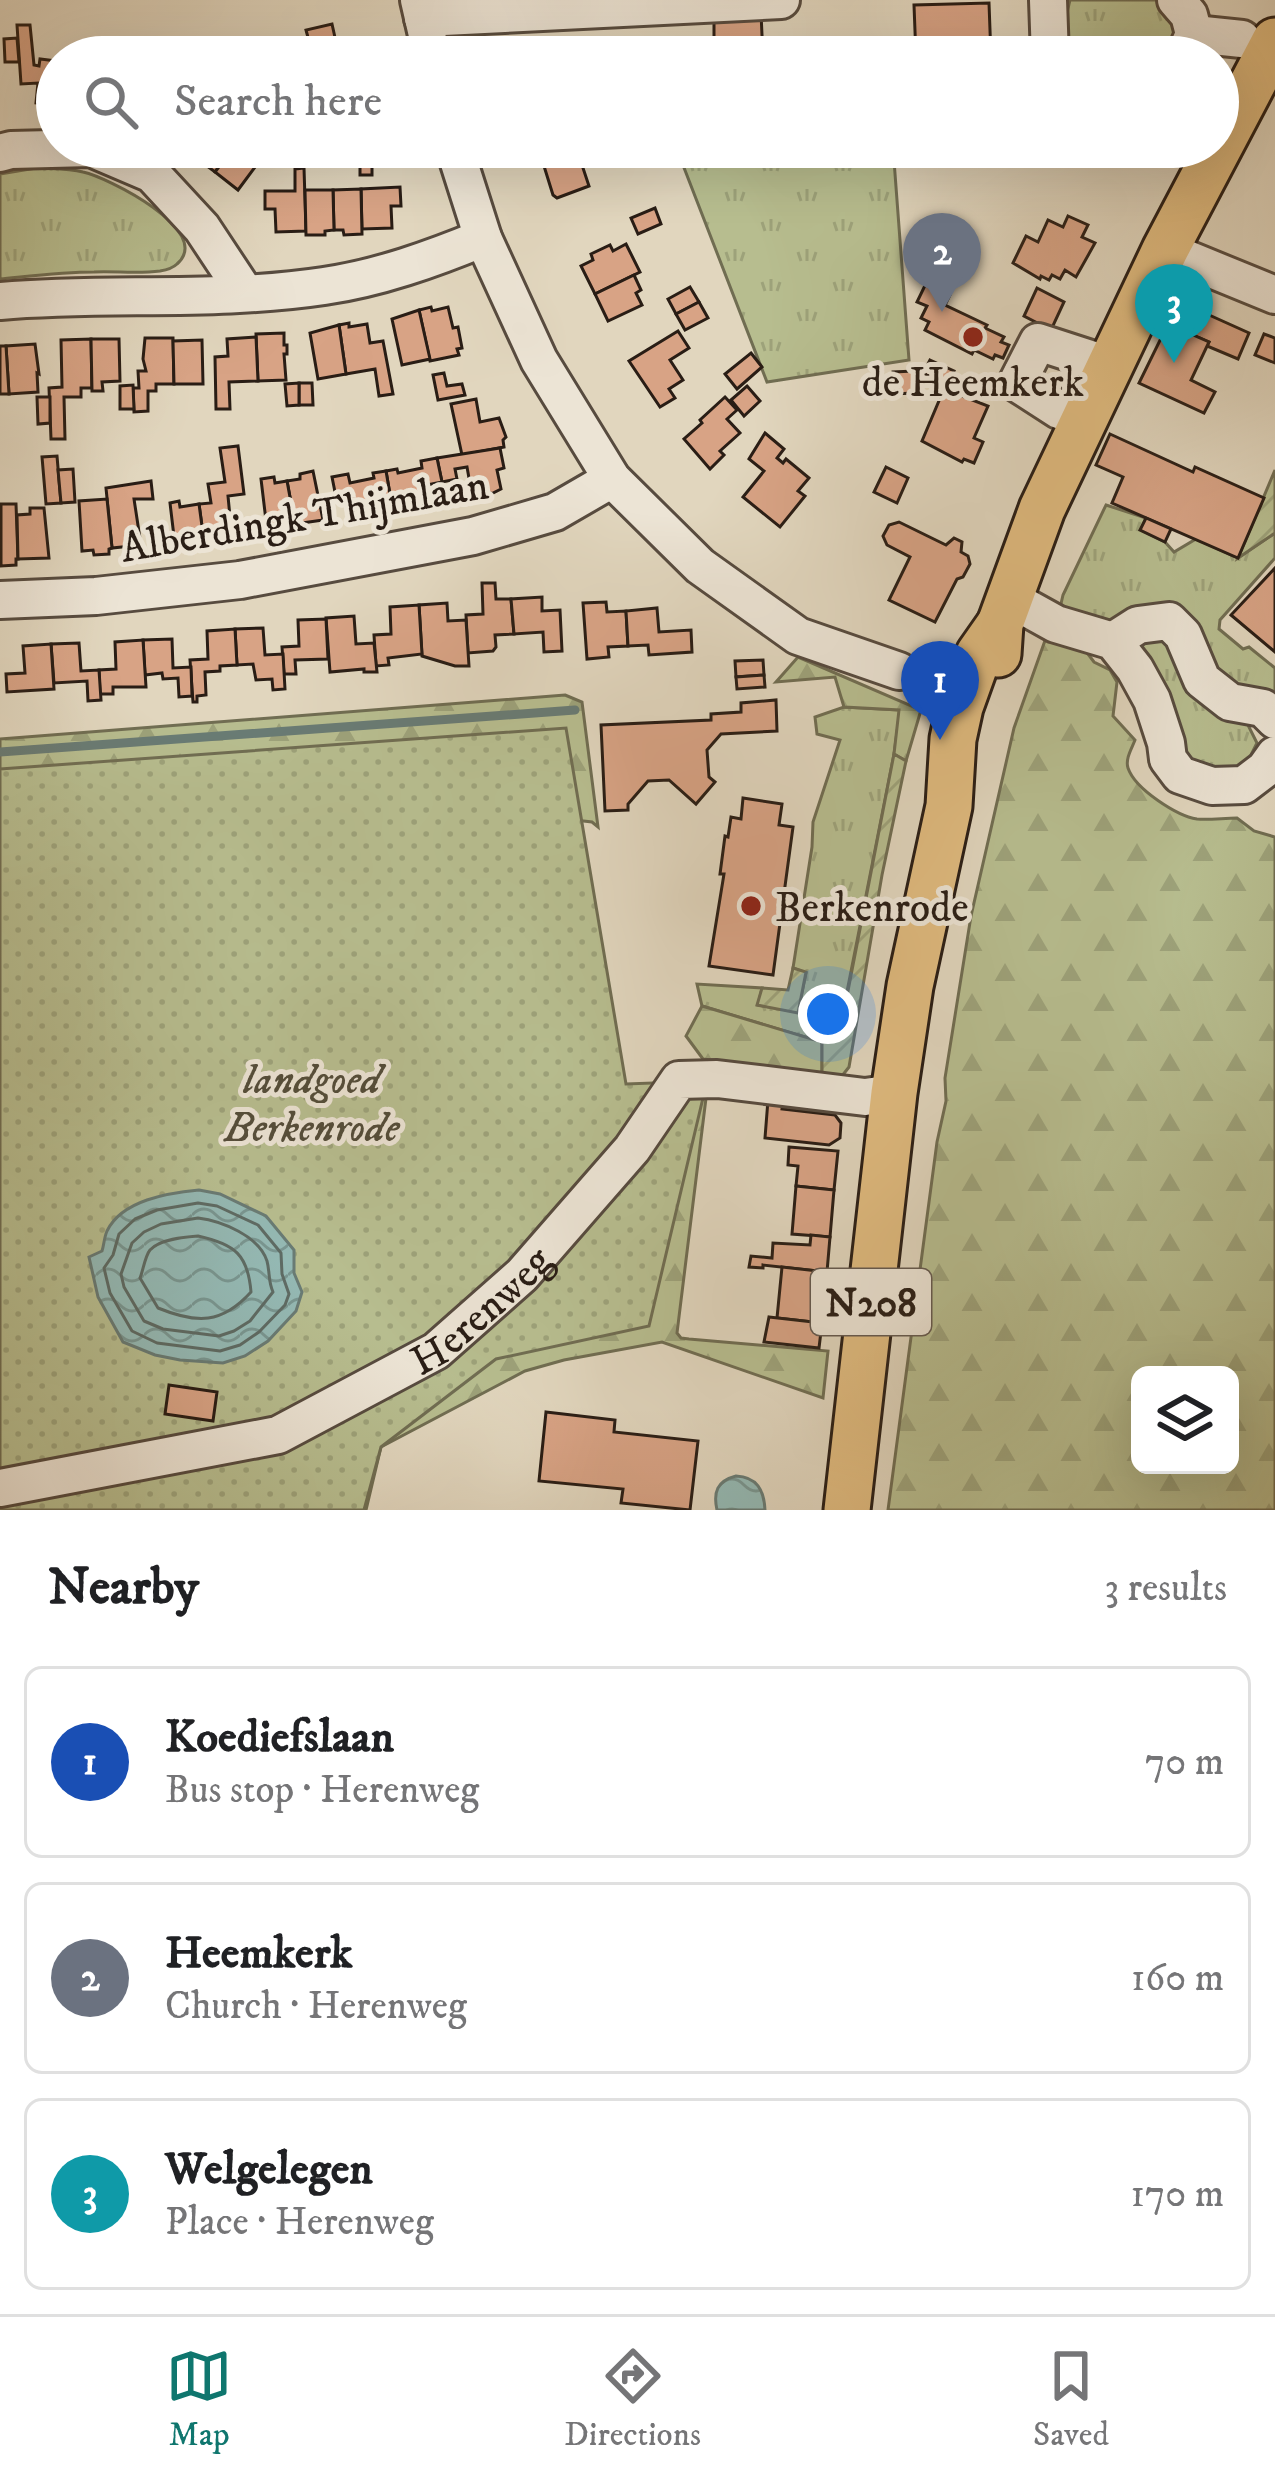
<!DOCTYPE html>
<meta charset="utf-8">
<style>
:root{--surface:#fff;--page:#f6f6f6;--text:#202124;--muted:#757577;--line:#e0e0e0;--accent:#0f766e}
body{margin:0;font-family:"IM FELL DW Pica",serif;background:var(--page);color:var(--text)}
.controls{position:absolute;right:36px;bottom:36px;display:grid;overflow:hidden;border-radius:18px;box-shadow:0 12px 48px #0002}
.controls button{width:108px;height:108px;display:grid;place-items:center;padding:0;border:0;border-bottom:3px solid var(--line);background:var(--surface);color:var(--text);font:60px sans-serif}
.you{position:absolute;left:828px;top:1014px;width:42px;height:42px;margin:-30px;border:9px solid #fff;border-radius:50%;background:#1a73e8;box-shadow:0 0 0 18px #1a73e833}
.badge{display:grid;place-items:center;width:78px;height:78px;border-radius:50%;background:var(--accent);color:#fff;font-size:39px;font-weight:700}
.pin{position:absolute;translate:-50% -99px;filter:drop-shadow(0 3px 6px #0008)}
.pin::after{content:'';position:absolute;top:63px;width:42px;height:36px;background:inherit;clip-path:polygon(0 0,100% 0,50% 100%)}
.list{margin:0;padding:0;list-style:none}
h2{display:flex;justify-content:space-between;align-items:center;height:156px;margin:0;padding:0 48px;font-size:51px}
h2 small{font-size:39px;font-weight:400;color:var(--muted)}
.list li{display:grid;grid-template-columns:78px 1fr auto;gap:36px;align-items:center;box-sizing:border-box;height:192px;margin:0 24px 24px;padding:0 24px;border:3px solid var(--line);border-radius:18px}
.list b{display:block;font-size:45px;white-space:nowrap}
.list p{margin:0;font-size:39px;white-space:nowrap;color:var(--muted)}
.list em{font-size:39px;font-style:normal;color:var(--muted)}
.icon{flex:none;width:66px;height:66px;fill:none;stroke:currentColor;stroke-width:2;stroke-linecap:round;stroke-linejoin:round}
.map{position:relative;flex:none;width:1275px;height:1510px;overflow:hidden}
.search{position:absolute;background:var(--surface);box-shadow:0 12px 48px #0002;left:36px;right:36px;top:36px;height:132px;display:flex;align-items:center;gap:30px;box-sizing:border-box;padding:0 42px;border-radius:66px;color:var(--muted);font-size:45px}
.sheet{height:804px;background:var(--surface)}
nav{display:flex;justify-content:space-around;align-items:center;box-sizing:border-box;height:168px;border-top:3px solid var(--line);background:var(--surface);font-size:33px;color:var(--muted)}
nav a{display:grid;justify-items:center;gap:6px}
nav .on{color:var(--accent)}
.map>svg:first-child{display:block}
.grass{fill:url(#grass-tufts);stroke:#706d52;stroke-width:3}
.forest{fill:url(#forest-firs);stroke:#706d52;stroke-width:3;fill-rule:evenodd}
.park{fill:url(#park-dots);stroke:#706d52;stroke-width:3}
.garden{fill:url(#garden-furrows);stroke:#706d52;stroke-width:3}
.water{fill:url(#water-waves);stroke:#697b74;stroke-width:3}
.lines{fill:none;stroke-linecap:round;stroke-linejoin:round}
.shore{stroke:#5e6b64;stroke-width:3}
.stream{stroke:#697b74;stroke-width:9}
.building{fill:#d8a385;stroke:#291d15;stroke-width:3}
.minor-casing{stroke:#574b3f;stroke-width:42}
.major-casing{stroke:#291d15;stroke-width:51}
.minor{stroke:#ece4d5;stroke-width:36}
.major{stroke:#e0bb7f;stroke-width:45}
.poi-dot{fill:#8f2418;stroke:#ece4d5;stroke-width:4.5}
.labels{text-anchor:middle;stroke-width:10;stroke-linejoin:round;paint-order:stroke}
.shield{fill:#ece4d5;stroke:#64594f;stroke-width:3}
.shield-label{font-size:39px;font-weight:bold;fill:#291d15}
.poi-label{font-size:42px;fill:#291d15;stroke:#ece4d5}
.street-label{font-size:42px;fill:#291d15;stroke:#ece4d5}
.park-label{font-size:42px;font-style:italic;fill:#544d3a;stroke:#ece4d5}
</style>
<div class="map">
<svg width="1275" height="1510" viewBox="0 0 1275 1510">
<defs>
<pattern id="grass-tufts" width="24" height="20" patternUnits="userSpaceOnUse" patternTransform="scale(3)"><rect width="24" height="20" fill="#b7bd8f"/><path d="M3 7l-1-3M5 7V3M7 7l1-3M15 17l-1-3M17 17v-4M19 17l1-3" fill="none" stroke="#9da27a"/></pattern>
<pattern id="forest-firs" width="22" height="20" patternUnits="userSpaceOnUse" patternTransform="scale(3)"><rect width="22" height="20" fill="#b7bd8f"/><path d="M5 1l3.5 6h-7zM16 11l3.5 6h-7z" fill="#9da27a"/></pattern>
<pattern id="park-dots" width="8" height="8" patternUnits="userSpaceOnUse" patternTransform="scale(3)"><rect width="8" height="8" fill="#b7bd8f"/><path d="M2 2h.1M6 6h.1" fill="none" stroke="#9da27a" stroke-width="1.8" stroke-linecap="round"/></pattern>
<pattern id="garden-furrows" width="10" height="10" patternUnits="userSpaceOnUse" patternTransform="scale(3)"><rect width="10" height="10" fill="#b7bd8f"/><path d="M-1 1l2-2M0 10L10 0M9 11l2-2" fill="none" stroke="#9da27a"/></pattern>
<pattern id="water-waves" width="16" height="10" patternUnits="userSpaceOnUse" patternTransform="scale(3)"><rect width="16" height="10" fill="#94b9b4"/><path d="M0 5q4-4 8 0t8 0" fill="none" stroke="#799691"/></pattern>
</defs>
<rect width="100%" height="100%" fill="#e1d6be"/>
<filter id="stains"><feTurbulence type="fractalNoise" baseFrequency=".00167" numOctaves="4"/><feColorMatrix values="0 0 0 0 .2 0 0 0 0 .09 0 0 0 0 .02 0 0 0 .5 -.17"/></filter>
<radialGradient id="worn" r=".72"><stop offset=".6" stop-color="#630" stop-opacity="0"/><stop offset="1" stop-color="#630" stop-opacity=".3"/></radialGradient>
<g class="grass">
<path d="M1070,0h87l22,19 -5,38h-110l-2,-23z"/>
<path d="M676,147h217l16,213 -142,22z"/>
<path d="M36,168c15,1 32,0 47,4 24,5 132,59 94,92 -4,4 -11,6 -17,7 -22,3 -44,0 -66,1 -31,0 -63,4 -94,7v-105z"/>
<path d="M1106,505l40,13 -5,12 24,12 9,10 22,-13 42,19 37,-25v25l-55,62 -1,9 24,20 6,-2 26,21v44l-69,-42 -20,-42 -82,2 -46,-13 5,-22z"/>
<path d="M1163,628l81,89 13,26 -10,20 -37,12 -26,-11 -43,-114 -1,-11z"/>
<path d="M844,707l56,3 -6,44 -55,278 -17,10 -120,-36 -5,-22 65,4 -4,17 40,7 8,-39 -13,-5 19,-121 1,-25 27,-82 -23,-6 -2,-17z"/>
</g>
<g class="forest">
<path d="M1048,632l37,18 9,12 16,8 7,12 -4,34 22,24c-3,8 -10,19 -7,28 7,21 49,48 69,51 13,1 27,-1 40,-1l17,13 21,6v673h-387l49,-368 9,-41 -1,-23 26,-162 43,-188zM1140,1375h90v90h-90z"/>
<path d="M798,657l123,53 -15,51 -12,-7 5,-44 -55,-3 -9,-30 -59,5z"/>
<path d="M565,695l17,7 16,125 -6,-5 -26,-3 -566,7v-87z"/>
<path d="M702,1006l120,36v31l-119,-14 -17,-23z"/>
<path d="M708,1082l-31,251 4,5 8,1 139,12 -5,47 -161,-56 -98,18 -39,11 -144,76 -15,63h-86z"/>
</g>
<path class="park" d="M566,728l60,356 81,-3 -58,245 -153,33 -115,88 -17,63h-364v-741z"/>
<g class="garden">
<path d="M1275,470v63l-37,25z"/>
<path d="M894,754l12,7 -24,114 -33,192 -11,14 -16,-8v-31l18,-10z"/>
<path d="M793,968l13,4 -8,41 -41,-8 5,-17 26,2z"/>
</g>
<g class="water">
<path d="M199,1190l21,4 46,22 28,34v23l8,19 -6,19 -28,30 -23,15 -22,7 -43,-3 -25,-5 -32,-13 -25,-45 -9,-40 13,-6c2,-6 2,-13 5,-20 15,-31 61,-38 92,-41z"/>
<path d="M736,1476c21,1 28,14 29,34h-48c-4,-18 0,-29 19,-34z"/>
</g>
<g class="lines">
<g class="shore">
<path d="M198,1203l19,3 41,19 23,28 1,21 7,20 -4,11 -26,27 -19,13 -20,6 -63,-8 -25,-12 -22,-38 -6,-25 9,-13 6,-21 16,-15 22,-9z"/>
<path d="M198,1218c24,3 61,18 69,43 3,11 1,20 6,31l-23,29 -16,10 -15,5 -56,-7 -19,-8 -20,-34 -3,-13 11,-31 12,-11 17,-8z"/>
<path d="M198,1236c37,8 50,19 53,56 -29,32 -54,32 -93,16l-18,-30c3,-7 5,-22 10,-28 10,-11 34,-13 48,-14z"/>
</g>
<path class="stream" d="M0,752l575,-42"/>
</g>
<g class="building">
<path d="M989,3l2,54h-75l-2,-52z"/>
<path d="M761,13l2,44h-98l-1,-15 50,-2v-26z"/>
<path d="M332,24l6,27 11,-3 2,9h-31l-3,-13 -7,1 -4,-15z"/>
<path d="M17,25h13l4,40 5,1 1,-7 17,2v44l-21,-2 2,-20 -17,1z"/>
<path d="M17,38l2,24h-14l-1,-23z"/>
<path d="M488,40l5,17h-18l-4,-13z"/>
<path d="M198,147h36l-19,25 -23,-17z"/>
<path d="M234,147h19l11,8 -26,35 -23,-18z"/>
<path d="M547,147h41l6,14 -12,4 7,21 -32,12 -4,-3 -14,-45z"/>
<path d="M384,148v13h-12v14h-12v-26z"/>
<path d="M304,168l2,63 -30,1 -1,-23h-10v-18h30v-22z"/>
<path d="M400,187l1,19h-10l1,22 -30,1 -1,-40z"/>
<path d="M361,189l1,45 -18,1 -1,-5h-9l-1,-40z"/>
<path d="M305,190h28l1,40 -9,1v4h-19z"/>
<path d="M655,208l6,16 -23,10 -7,-16z"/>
<path d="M1068,216l20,9 -6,12 13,6 -19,34 -11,-7 -5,9 -8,-4 -3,5 -8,-4 -1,3 -27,-16 13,-27 12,6 10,-22 15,7z"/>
<path d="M626,244l14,28 -45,22 -14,-28 12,-6 -2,-6 19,-9 3,6z"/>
<path d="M931,273l17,9 -5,11 7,2 -5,10 42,20 -2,3 19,9 -3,5 8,3 -6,13 -8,-3 -2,4 -19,-9 -2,4 -47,-24 4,-8 -8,-4 6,-12 -10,-4z"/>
<path d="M634,275l7,15 -5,3 6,12 -34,16 -13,-27z"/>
<path d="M690,287l9,15 -23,12 -8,-15z"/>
<path d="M1037,288l27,14 -13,28 -27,-14z"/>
<path d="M1178,301l71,32 -11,26 -31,-13 2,-4 -41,-18z"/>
<path d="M699,302l9,16 -23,12 -9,-16z"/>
<path d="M431,307l1,4 16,-4 5,21 5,-1 4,21 -5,1 2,6 -29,6 -11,-51z"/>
<path d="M419,310l11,49 -28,6 -10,-46z"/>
<path d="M349,323v4l18,-3 3,19 13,-2 10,53 -14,2 -4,-27 -29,5 -7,-49z"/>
<path d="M1168,324l41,18 -18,38 24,12 -11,21 -65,-30z"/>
<path d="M339,325l7,49 -28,5 -8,-46z"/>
<path d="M678,331l11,17 -19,12 13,20 -14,9 6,9 -15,9 -31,-46z"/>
<path d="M284,333v12h3v9h-3l2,26 -28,1 -2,-47z"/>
<path d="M1264,334l11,4v25l-20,-8z"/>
<path d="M256,337l2,44 -29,1 1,27h-14l-1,-52 13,-1 -1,-17z"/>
<path d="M145,338h28l1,46h-18v7h-8v20l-14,1 -1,-24h6l-1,-17h8l-3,-12z"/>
<path d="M91,339l1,49h-11v9h-17l1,42h-14l-2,-51 13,-1 -1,-47z"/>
<path d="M91,339h28l1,42 -18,1 1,9h-11z"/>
<path d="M202,340l1,44h-29l-1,-43z"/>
<path d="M35,344l4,30 -2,-1 1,19 -29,2 -3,-48z"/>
<path d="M0,346h6l3,48h-9z"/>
<path d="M751,353l11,14 -25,22 -12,-15z"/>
<path d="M930,360l24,11 -6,13 -25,-11z"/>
<path d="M914,371v22l-21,1v-22z"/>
<path d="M444,373l3,13 15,-2 3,11 -27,5 -5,-25z"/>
<path d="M299,383h13l1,22h-14z"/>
<path d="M299,383v22l-12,1 -2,-22z"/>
<path d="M133,385l1,24h-14v-23z"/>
<path d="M747,386l13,15 -16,15 -13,-16z"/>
<path d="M944,389l44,17 -14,32 9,4 -9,21 -10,-4 -2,3 -40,-21z"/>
<path d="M37,397h13v26l-12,1z"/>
<path d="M725,397l12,13 -10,9 13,14 -20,18 4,4 -14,14 -26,-30 18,-16 -2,-3z"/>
<path d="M476,399l4,23 19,-4 7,19 -3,3 1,7 -42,8 -11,-51z"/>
<path d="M765,433l19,16 -7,9 6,5 3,-4 23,19 -11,13 7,5 -25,31 -37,-30 21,-26 -15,-12z"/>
<path d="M1110,434l83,38 2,-5 69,31 -26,60 -126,-55 11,-26 -27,-12z"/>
<path d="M238,446l6,48 -16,2 4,42 -28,3 -5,-37 12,-1 -3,-19 17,-2 -5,-34z"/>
<path d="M500,448l4,20 -7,2 4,19 -8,4 -21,2 -5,-28 -12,2 2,10 -15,3 -5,-24z"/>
<path d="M57,456l4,47 -15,1 -4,-47z"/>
<path d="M437,458l5,24 -15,3 3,18 -37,9 -7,-41 11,-2 1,4 24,-5 -1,-7z"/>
<path d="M886,467l22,11 -11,25 -23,-11z"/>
<path d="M73,469l2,33 -14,1 -3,-33z"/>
<path d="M313,471l10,49 -28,4 -8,-43 13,-2v-5z"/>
<path d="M386,471l7,41 -37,4 -3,-17 -16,3 -5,-25 16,-3 2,9 24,-5 -1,-5z"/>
<path d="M274,477l1,6 12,-2 8,43h-3l1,6 -15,2 -1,-5 -10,2 -6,-50z"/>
<path d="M151,481l2,18h-19l7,46 -29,3 -6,-60z"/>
<path d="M107,499l5,49 -3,1v5l-15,1 -1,-5 -11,1 -3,-50z"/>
<path d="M179,501l1,6 19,-3 5,37 -3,1v5l-16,1v-5l-10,2 -5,-42z"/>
<path d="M1,504h15l2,55h-2v6l-15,1z"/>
<path d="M30,508h14l5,50 -31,1 -1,-44 13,-1z"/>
<path d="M1146,518l25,11 -6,13 -25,-12z"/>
<path d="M899,522l47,23 8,-7 8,4 -1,10 7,4 2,8 -7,13 -6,2 -22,43 -46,-22 21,-43 -23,-12 -4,-9 6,-11z"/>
<path d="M1275,568v84l-44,-37z"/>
<path d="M482,583h13l1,16h15l3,35 -19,1 1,12 -3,4 -25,2 -2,-38 17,-1z"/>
<path d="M542,597v14l18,-1 2,41 -18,1 -1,-20 -29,2 -3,-35z"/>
<path d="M606,602l1,10 19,-1 2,35 -20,1 1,10 -22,2 -4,-56z"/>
<path d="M447,603l1,18 18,-1 3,46h-14l-33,-10 -3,-51z"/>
<path d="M419,605l3,49 -34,4 1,7 -13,1 -2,-31 17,-1 -1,-27z"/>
<path d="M657,608l2,24 32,-2 1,22 -43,3 -1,-10 -20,1 -2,-35z"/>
<path d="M354,616l2,28 18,-1 3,29h-13v-3l-34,3 -4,-54z"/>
<path d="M326,619l2,40 -33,1 1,14h-12l-2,-27 17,-1 -1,-26z"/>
<path d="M263,628l2,27 18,-1 2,35 -12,1 -1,-11 -16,1 -3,-16 -16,1 -2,-36z"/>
<path d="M235,629l2,36 -17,1v5l-15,1 1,23 -9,1v6h-4l-3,-42 18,-1 -1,-28z"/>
<path d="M172,639l1,29 18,-1 1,29 -13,1 -1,-19 -15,1 -1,-6 -17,2 -2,-35z"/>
<path d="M143,640l3,47h-33v7h-13l-1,-24 17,-1 -1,-27z"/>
<path d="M79,643l2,28 18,-1 2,30 -13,1 -1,-20 -33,2 -3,-39z"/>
<path d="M51,644l3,45 -47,3 -1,-18 19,-1 -2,-27z"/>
<path d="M763,660l1,15 -28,2 -1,-16z"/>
<path d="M764,675l1,12 -28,2 -1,-12z"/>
<path d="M776,700l1,31 -56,3 -14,16 2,27 6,5 -19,22 -27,-24 -21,1 -20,23v6l-23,1 -4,-86 110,-5v-6l30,-2v-9z"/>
<path d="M743,798l39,6 -3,21 14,2 -20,148 -64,-9 15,-92h-4l5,-38 3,1 3,-20 10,2z"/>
<path d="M768,1100l15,2 -1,7 53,6 6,8 -1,15 -11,7 -64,-7z"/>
<path d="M789,1147l49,4 -4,39 -38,-4 2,-20 -10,-1z"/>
<path d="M796,1186l38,4 -4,47 -38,-3z"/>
<path d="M811,1235l19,2 -3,35 -64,-7v3l-14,-1 2,-11 21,2 1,-15 37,2z"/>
<path d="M782,1267l45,5 -5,51 -45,-5z"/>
<path d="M769,1317l53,6 -3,25 -55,-6z"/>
<path d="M169,1385l48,7 -4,29 -48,-7z"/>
<path d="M546,1412l69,8 -1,12 84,9 -8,69 -69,-7 2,-14 -84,-8z"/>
</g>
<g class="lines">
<g class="minor-casing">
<g id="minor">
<path d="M419,0l13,57"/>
<path d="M1048,0l2,57"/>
<path d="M1176,0l13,15 5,19"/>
<path d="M423,18l358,-18"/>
<path d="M1184,57l10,-23 48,5"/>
<path d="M454,147l29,91 56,122 73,119 88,87 98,70 101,35"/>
<path d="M0,153l11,-3 80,-2 61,26 50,54 43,65"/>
<path d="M1165,250l110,45"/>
<path d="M0,301c107,-9 217,1 324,-15 55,-8 108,-27 159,-48"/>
<path d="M1085,420l-26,-10 -42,-27 21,-41 71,23"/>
<path d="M1009,598l47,26 57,17 22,28 17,31 14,43 2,16 12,16 32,11 32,-1 21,-16 10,-14"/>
<path d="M0,600l96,-4 144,-16 233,-44 82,-24 57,-33"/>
<path d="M1113,641l25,-16 31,-4 14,14 19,45 28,22 33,6 12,12"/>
<path id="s1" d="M0,1488l278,-53 158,-84 86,-76 110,-126 47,-69 38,-1 148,18 29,-4"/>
</g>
</g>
<g class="major-casing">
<g id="major">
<path d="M998,654l2,-30 42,-115 123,-259 110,-209"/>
<path d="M847,1510l47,-417 16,-107 39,-180 4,-67 7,-32 19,-53 21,-30"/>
</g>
</g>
<use href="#minor" class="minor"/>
<use href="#major" class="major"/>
</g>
<g class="poi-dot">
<circle cx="973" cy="337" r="12"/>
<circle cx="751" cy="906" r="12"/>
</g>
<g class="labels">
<rect class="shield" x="811" y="1269" width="120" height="66" rx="9"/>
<g class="shield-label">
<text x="871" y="1316">N208</text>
</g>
<g class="poi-label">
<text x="973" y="396">de Heemkerk</text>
<text x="775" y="921" text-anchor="start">Berkenrode</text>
</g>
<g class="street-label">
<text transform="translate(304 515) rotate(-10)" y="15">Alberdingk Thijmlaan</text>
<text dy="15" stroke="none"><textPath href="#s1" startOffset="522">Herenweg</textPath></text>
</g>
<g class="park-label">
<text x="312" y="1093">landgoed<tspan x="312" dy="48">Berkenrode</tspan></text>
</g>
</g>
<rect width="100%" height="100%" filter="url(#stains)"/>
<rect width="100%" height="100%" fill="url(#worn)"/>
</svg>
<div class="controls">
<button><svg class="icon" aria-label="layers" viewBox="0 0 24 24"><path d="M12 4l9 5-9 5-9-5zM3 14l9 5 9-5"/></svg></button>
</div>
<div class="you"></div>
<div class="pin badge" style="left:940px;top:740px;background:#1a4fb4">1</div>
<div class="pin badge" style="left:942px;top:312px;background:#6b7280">2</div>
<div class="pin badge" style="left:1174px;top:363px;background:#0f9aa8">3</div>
<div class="search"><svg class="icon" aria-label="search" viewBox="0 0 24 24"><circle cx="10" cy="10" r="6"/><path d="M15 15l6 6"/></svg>Search here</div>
</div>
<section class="sheet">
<h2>Nearby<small>3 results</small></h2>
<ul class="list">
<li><span class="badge" style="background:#1a4fb4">1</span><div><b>Koediefslaan</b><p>Bus stop · Herenweg</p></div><em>70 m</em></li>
<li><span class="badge" style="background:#6b7280">2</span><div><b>Heemkerk</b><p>Church · Herenweg</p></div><em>160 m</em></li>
<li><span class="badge" style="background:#0f9aa8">3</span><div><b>Welgelegen</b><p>Place · Herenweg</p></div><em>170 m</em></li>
</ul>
</section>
<nav>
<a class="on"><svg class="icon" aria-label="map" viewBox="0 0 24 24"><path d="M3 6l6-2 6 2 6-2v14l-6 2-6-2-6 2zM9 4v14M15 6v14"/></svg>Map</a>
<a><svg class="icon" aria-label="directions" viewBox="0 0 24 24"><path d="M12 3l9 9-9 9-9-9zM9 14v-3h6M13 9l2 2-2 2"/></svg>Directions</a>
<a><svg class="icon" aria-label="saved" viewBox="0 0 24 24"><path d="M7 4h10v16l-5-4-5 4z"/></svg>Saved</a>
</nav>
